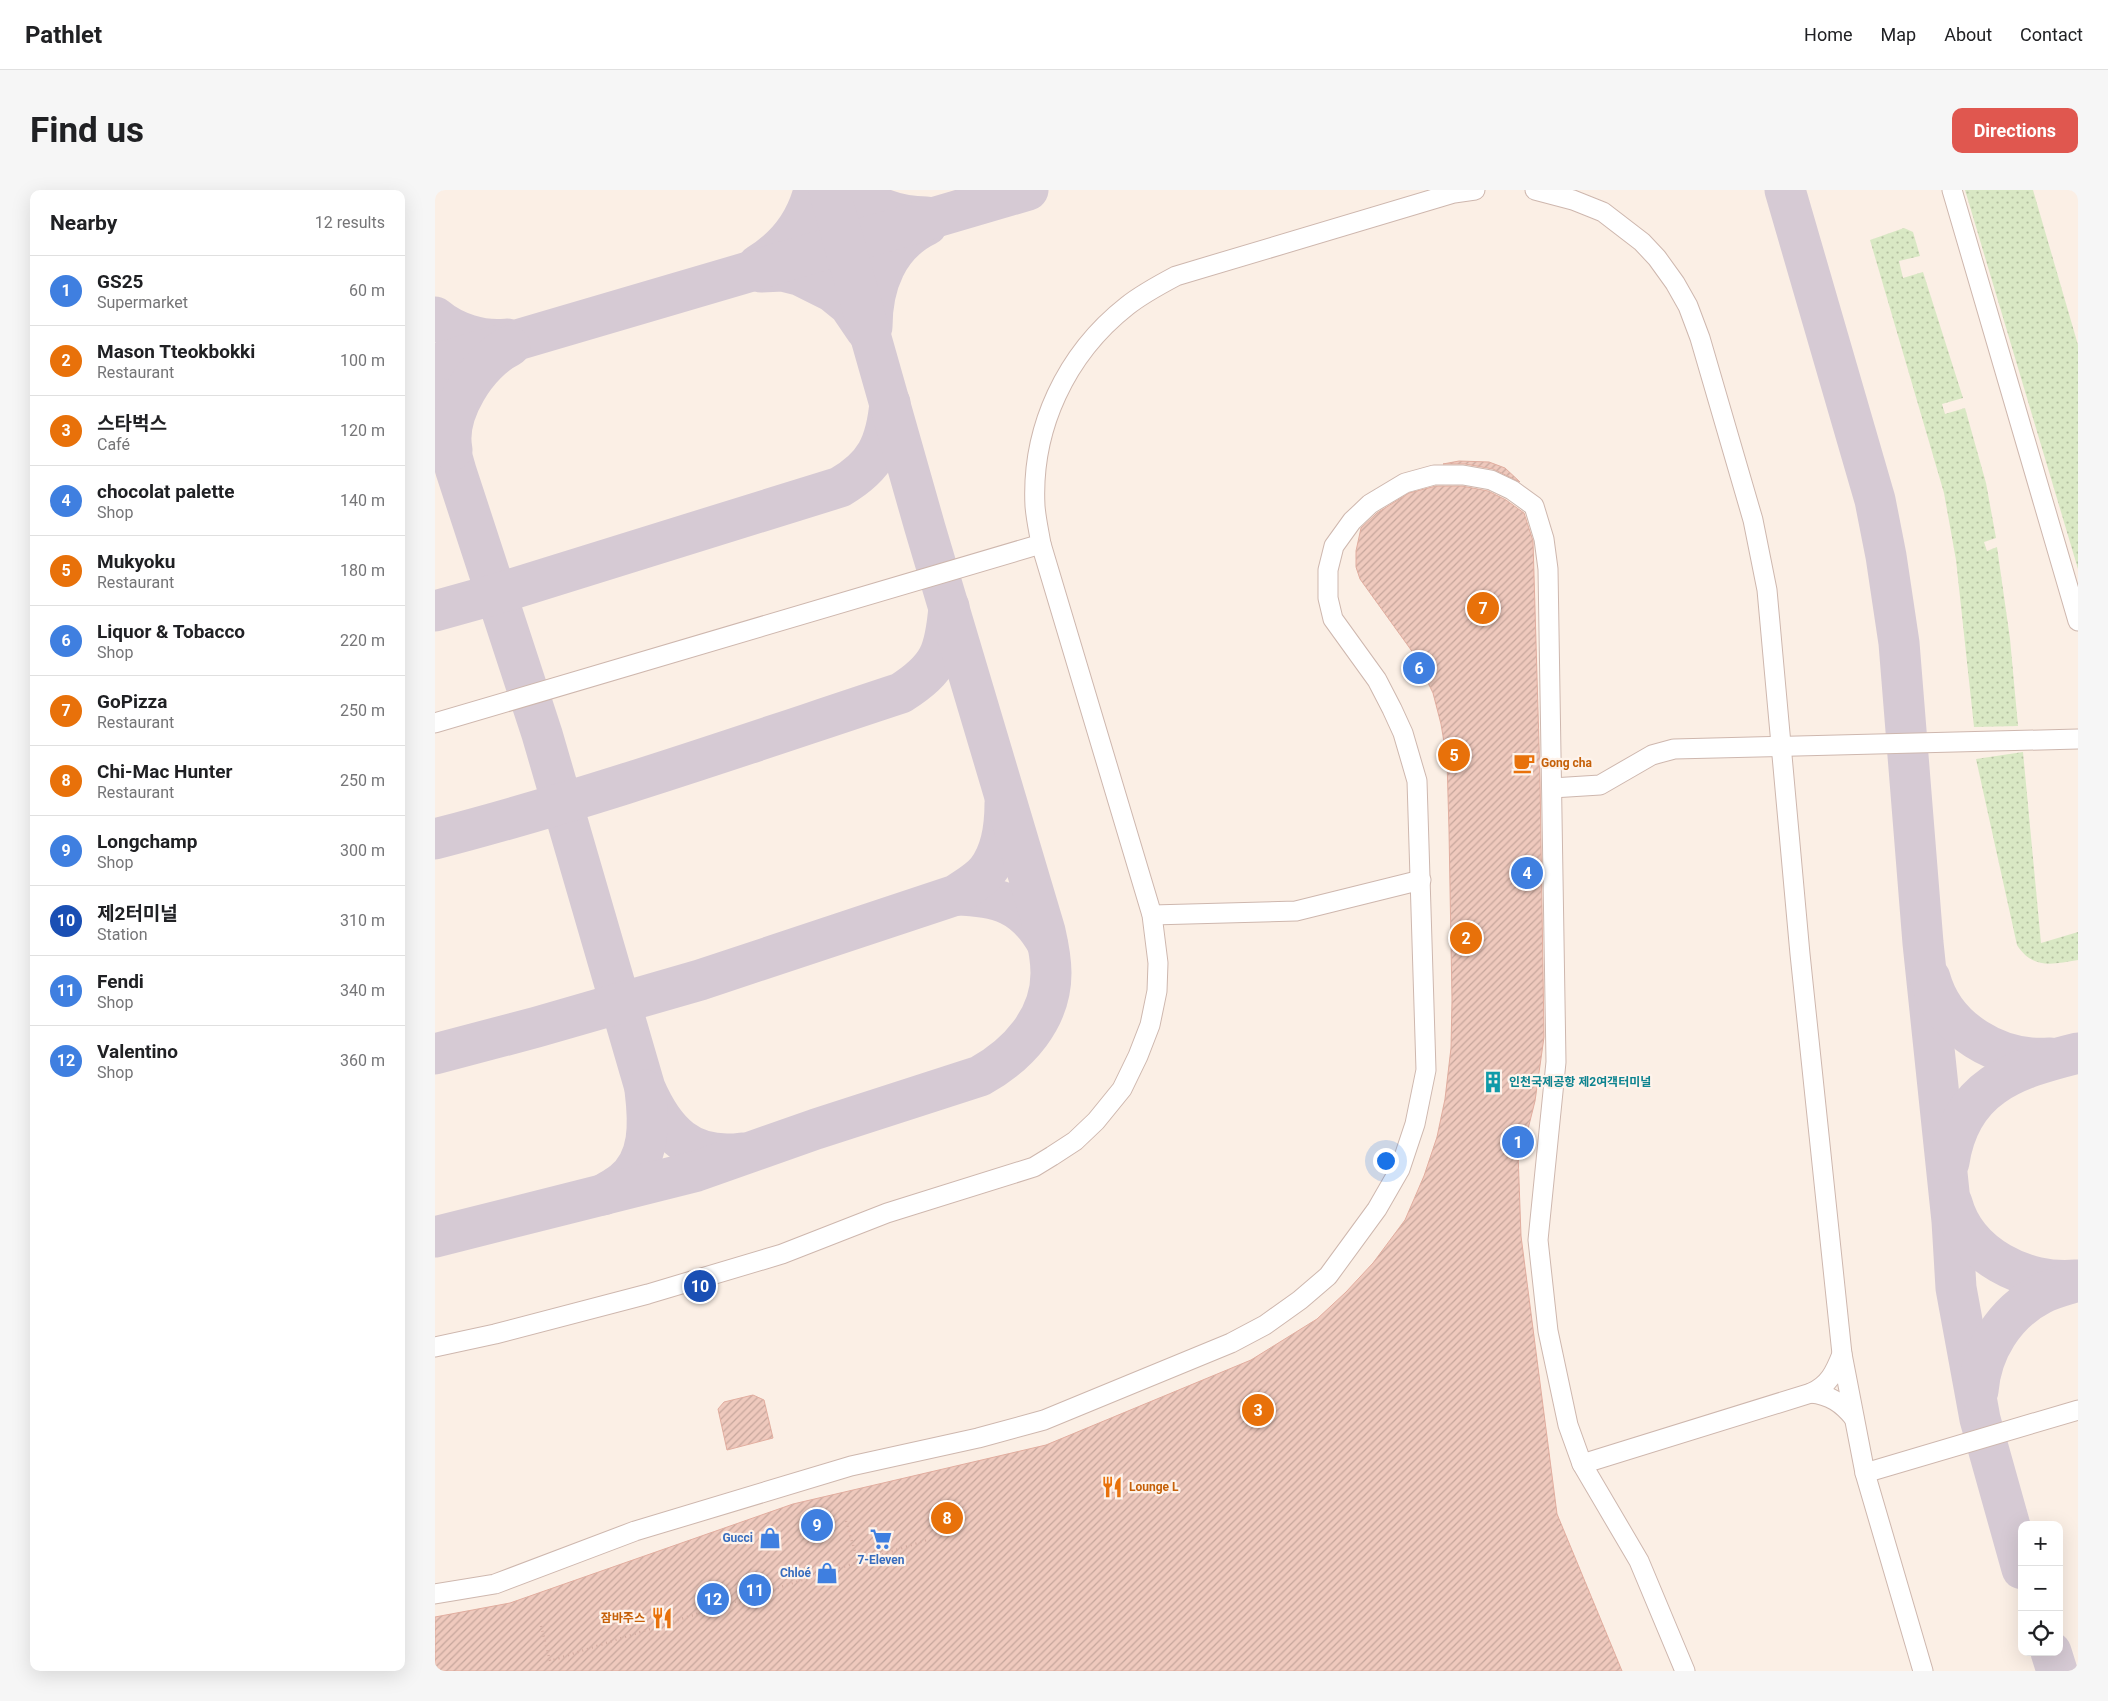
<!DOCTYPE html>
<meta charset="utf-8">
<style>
:root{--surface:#fff;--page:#f6f6f6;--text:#202124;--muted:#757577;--line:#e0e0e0;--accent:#e0574f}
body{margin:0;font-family:Roboto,"Noto Sans KR",sans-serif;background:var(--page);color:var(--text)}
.controls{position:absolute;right:15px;bottom:15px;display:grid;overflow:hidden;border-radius:10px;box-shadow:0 5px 20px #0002}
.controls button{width:45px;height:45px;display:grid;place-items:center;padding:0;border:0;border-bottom:1px solid var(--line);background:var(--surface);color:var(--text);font:25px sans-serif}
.you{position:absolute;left:950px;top:970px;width:18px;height:18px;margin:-12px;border:4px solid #fff;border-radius:50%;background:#1a73e8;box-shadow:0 0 0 8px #1a73e833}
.badge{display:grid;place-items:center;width:32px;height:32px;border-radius:50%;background:var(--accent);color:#fff;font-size:16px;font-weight:700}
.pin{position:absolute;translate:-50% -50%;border:2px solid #fff;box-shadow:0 1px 5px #0006}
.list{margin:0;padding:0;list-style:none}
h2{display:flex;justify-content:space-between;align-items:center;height:65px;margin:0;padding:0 20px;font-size:21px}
h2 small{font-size:16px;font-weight:400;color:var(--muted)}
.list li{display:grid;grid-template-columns:32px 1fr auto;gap:15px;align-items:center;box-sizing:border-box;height:70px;padding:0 20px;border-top:1px solid var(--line)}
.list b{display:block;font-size:19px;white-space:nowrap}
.list p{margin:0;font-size:16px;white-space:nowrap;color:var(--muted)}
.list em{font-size:16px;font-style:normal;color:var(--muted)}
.icon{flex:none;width:28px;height:28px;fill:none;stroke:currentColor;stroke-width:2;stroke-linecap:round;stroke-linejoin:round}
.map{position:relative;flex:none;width:1643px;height:1481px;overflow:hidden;border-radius:10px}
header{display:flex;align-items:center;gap:30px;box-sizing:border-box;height:70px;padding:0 25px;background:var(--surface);border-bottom:1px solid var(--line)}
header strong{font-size:24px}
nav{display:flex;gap:28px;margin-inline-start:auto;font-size:18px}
.intro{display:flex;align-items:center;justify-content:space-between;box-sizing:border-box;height:120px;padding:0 30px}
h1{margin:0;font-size:35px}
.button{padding:12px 22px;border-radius:10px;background:var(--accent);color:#fff;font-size:18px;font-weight:700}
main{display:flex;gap:30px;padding:0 30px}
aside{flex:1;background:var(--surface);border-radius:10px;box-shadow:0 5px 20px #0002}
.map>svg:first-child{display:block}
.grass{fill:url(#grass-dots)}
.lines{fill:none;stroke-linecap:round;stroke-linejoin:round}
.taxiway{stroke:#d6cad4;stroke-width:41}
.building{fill:url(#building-hatch);stroke:#e1ad9f}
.minor-casing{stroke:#ceb7ae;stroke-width:21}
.path{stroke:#d4aca1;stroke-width:2.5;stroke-dasharray:1 4;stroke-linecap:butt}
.minor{stroke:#fff;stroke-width:19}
.labels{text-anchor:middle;stroke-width:4.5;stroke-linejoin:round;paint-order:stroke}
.food-label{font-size:12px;font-weight:bold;fill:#c56008;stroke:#fef3eb;text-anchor:start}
.culture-label{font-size:12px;font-weight:bold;fill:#0d838f;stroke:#fef3eb;text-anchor:start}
.shop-label{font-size:12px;font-weight:bold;fill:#366cbe;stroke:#fef3eb;text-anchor:end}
</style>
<header>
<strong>Pathlet</strong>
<nav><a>Home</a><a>Map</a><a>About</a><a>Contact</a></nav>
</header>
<div class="intro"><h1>Find us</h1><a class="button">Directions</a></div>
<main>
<aside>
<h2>Nearby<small>12 results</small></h2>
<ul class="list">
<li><span class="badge" style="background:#3f7fe0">1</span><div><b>GS25</b><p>Supermarket</p></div><em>60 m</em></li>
<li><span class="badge" style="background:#e8710a">2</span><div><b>Mason Tteokbokki</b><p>Restaurant</p></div><em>100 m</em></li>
<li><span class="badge" style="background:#e8710a">3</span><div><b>스타벅스</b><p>Café</p></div><em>120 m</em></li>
<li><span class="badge" style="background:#3f7fe0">4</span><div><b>chocolat palette</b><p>Shop</p></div><em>140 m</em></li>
<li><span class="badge" style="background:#e8710a">5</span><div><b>Mukyoku</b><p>Restaurant</p></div><em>180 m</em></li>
<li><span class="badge" style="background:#3f7fe0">6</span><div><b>Liquor &amp; Tobacco</b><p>Shop</p></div><em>220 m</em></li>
<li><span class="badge" style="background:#e8710a">7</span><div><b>GoPizza</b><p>Restaurant</p></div><em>250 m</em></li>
<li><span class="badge" style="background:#e8710a">8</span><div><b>Chi-Mac Hunter</b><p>Restaurant</p></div><em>250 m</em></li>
<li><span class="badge" style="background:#3f7fe0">9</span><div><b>Longchamp</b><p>Shop</p></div><em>300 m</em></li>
<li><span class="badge" style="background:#1a4fb4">10</span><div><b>제2터미널</b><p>Station</p></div><em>310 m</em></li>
<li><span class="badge" style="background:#3f7fe0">11</span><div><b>Fendi</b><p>Shop</p></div><em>340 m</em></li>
<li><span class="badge" style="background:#3f7fe0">12</span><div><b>Valentino</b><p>Shop</p></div><em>360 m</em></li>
</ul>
</aside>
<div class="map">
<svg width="1643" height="1481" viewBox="0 0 1643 1481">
<defs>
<pattern id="grass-dots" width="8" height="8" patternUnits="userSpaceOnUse" patternTransform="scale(1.25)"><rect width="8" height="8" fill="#d9e8c4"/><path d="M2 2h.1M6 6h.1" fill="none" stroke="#b4bfa1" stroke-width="1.8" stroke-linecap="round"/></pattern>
<pattern id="building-hatch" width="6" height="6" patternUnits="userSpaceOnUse" patternTransform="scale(1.25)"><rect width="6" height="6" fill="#efc9bd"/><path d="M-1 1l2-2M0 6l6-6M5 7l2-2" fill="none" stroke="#c6a69c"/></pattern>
</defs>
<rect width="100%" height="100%" fill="#fbefe5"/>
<g class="grass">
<path d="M1530,0h68l45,155v224z"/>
<path d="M1469,38l9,4 7,24 -21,5 4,17 20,-6 40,126 -21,6 3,10 20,-6 21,75 10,55 -12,4 3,9 10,-4 13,92 8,87 -44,1 -18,-167 -12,-67 -74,-253z"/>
<path d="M1588,562l18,191 37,-11v28c-25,4 -45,10 -61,-15l-41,-186z"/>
</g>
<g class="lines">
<g class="taxiway">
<path d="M415,0c23,18 47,27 77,27"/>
<path d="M1350,0l90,310 11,56 13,87 24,300 29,278 4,67 24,131 42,150"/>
<path d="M323,75c28,-17 48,-43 56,-75"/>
<path d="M326,82l22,-1 16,4 34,17 16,13 17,25"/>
<path d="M0,127c19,16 47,25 72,22"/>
<path d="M437,137c0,-42 15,-83 55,-102"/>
<path d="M0,174l593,-174"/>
<path d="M0,207l21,74 86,263 103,354c19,44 45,72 97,65"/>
<path d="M17,260c-7,-37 25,-88 58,-104"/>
<path d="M0,421l61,-17 344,-107c36,-21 46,-43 50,-84"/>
<path d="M0,649c158,-41 311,-95 466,-146 39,-25 44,-41 48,-86"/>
<path d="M521,705c43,1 69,9 91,48"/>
<path d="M1495,788c14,52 69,84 120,80"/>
<path d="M0,864l102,-27 163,-47 256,-85c10,-7 23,-14 31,-24 15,-19 18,-44 18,-68"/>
<path d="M1514,972c11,-75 64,-93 129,-109"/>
<path d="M168,1005c6,-4 14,-8 20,-13 28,-22 26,-60 22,-92"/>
<path d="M1517,1013c14,52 73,82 124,77"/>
<path d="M0,1047l262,-66 119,-42 164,-53c38,-21 71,-57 71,-103 0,-14 -3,-29 -6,-42l-120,-403 -96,-338"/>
<path d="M1543,1201c3,-40 26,-78 63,-97 11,-6 25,-9 37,-13"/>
<path d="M1616,1462l6,19"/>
</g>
</g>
<g class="building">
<path d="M1024,271l30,1 16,6 15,14 -27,-13 -28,-5h-22z"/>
<path d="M1001,296h26l26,5 18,9 18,13 9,28 7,237 4,259 -9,64 -7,28 -10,24 3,83 36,278 65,157h-1187v-54l75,-14 283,-99 253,-59 205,-85 66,-41 29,-27 27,-29 32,-43 19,-44 13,-39 8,-38 6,-51 1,-48 -3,-170 -2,-70 -6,-36 -8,-31 -19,-39 -54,-75 -4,-12v-16l5,-23 16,-15 32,-20z"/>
<path d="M318,1205l11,5 9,38 -46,12 -9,-41 6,-7z"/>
</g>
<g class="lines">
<g class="minor-casing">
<g id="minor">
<path d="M1100,0l38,10 30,12 39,30 15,16 18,25 13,23 12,32 53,182 14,70 33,364 42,400 23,119 58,198"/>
<path d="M1517,0l126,431"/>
<path d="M0,533l606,-179"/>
<path d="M1117,598l48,-3 52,-30 22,-6 404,-10"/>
<path d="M717,725l144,-4 125,-31"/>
<path d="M0,1157l60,-13 153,-40 134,-40 105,-41 147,-46 18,-11 23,-15 21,-20 26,-32 16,-33 12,-31 7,-34 1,-28 -6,-48 -111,-371c-2,-12 -5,-25 -6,-38 -4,-78 31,-152 92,-200 15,-12 32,-21 49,-30l278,-83 21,-3"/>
<path d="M1376,1203c19,2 31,10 43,25"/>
<path d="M1147,1274l229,-71c18,-8 24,-21 31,-39"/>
<path d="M1430,1283l213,-63"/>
<path d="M0,1404l60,-10 140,-53 216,-65 127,-28 66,-18 187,-77 34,-18 35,-25 28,-24 49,-67 23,-40 15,-45 11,-54 -9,-289 -14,-48 -11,-24 -15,-29 -44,-61 -5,-21v-28l6,-24 18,-25 18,-17 35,-21 29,-8h29l28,5 21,10 22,16 10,33 4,30 8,493 -18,178 10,91 20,94 14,39 57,97 46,110"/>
</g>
</g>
<g class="path">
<path d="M411,1331l12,41"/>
<path d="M106,1436l9,35 377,-121"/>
</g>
<use href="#minor" class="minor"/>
</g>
<defs>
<g id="cafe-bare" transform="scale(1.725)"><path d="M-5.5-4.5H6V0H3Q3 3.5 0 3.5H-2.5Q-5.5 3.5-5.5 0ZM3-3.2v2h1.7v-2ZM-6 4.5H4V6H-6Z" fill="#e8710a" stroke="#fef3eb" stroke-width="2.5" paint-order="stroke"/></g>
<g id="building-bare" transform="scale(1.725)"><path d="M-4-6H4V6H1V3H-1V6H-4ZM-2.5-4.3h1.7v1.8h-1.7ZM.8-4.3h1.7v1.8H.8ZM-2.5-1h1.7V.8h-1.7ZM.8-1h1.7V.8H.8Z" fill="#0f9aa8" stroke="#fef3eb" stroke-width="2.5" paint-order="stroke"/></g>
<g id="restaurant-bare" transform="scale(1.725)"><path d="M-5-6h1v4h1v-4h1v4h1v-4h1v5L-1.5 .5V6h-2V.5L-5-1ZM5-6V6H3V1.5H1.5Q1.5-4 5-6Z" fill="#e8710a" stroke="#fef3eb" stroke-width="2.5" paint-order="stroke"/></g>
<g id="shop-bare" transform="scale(1.725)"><path d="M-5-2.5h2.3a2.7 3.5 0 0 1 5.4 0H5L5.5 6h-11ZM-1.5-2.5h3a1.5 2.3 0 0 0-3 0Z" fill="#3f7fe0" stroke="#fef3eb" stroke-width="2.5" paint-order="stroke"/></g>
<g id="supermarket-bare" transform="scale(1.725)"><path d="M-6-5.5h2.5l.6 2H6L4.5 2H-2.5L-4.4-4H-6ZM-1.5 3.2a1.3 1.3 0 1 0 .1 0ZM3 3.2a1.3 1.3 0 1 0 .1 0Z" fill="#3f7fe0" stroke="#fef3eb" stroke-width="2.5" paint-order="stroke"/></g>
</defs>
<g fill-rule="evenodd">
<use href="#cafe-bare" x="1089" y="573"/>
<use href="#building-bare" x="1058" y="892"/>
<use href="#restaurant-bare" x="677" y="1297"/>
<use href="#shop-bare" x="335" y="1348"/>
<use href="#supermarket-bare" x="446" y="1349"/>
<use href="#shop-bare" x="392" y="1383"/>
<use href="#restaurant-bare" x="227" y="1428"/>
</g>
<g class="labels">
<g class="food-label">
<text x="1106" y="577">Gong cha</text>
<text x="694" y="1301">Lounge L</text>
<text x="210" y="1432" text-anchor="end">잠바주스</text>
</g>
<g class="culture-label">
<text x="1074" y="896">인천국제공항 제2여객터미널</text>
</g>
<g class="shop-label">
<text x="318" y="1352">Gucci</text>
<text x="446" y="1374" text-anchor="middle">7-Eleven</text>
<text x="376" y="1387">Chloé</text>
</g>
</g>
</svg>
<div class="controls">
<button>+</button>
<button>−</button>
<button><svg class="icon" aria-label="locate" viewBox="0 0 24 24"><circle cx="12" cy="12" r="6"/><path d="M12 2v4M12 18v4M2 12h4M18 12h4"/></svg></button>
</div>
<div class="you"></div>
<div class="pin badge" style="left:1083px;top:952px;background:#3f7fe0">1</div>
<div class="pin badge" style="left:1031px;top:748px;background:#e8710a">2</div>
<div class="pin badge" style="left:823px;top:1220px;background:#e8710a">3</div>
<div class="pin badge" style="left:1092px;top:683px;background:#3f7fe0">4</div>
<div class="pin badge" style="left:1019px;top:565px;background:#e8710a">5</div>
<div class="pin badge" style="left:984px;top:478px;background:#3f7fe0">6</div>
<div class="pin badge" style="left:1048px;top:418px;background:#e8710a">7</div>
<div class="pin badge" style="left:512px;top:1328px;background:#e8710a">8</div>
<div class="pin badge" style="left:382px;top:1335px;background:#3f7fe0">9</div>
<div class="pin badge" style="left:265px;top:1096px;background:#1a4fb4">10</div>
<div class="pin badge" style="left:320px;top:1400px;background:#3f7fe0">11</div>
<div class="pin badge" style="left:278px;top:1409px;background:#3f7fe0">12</div>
</div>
</main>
